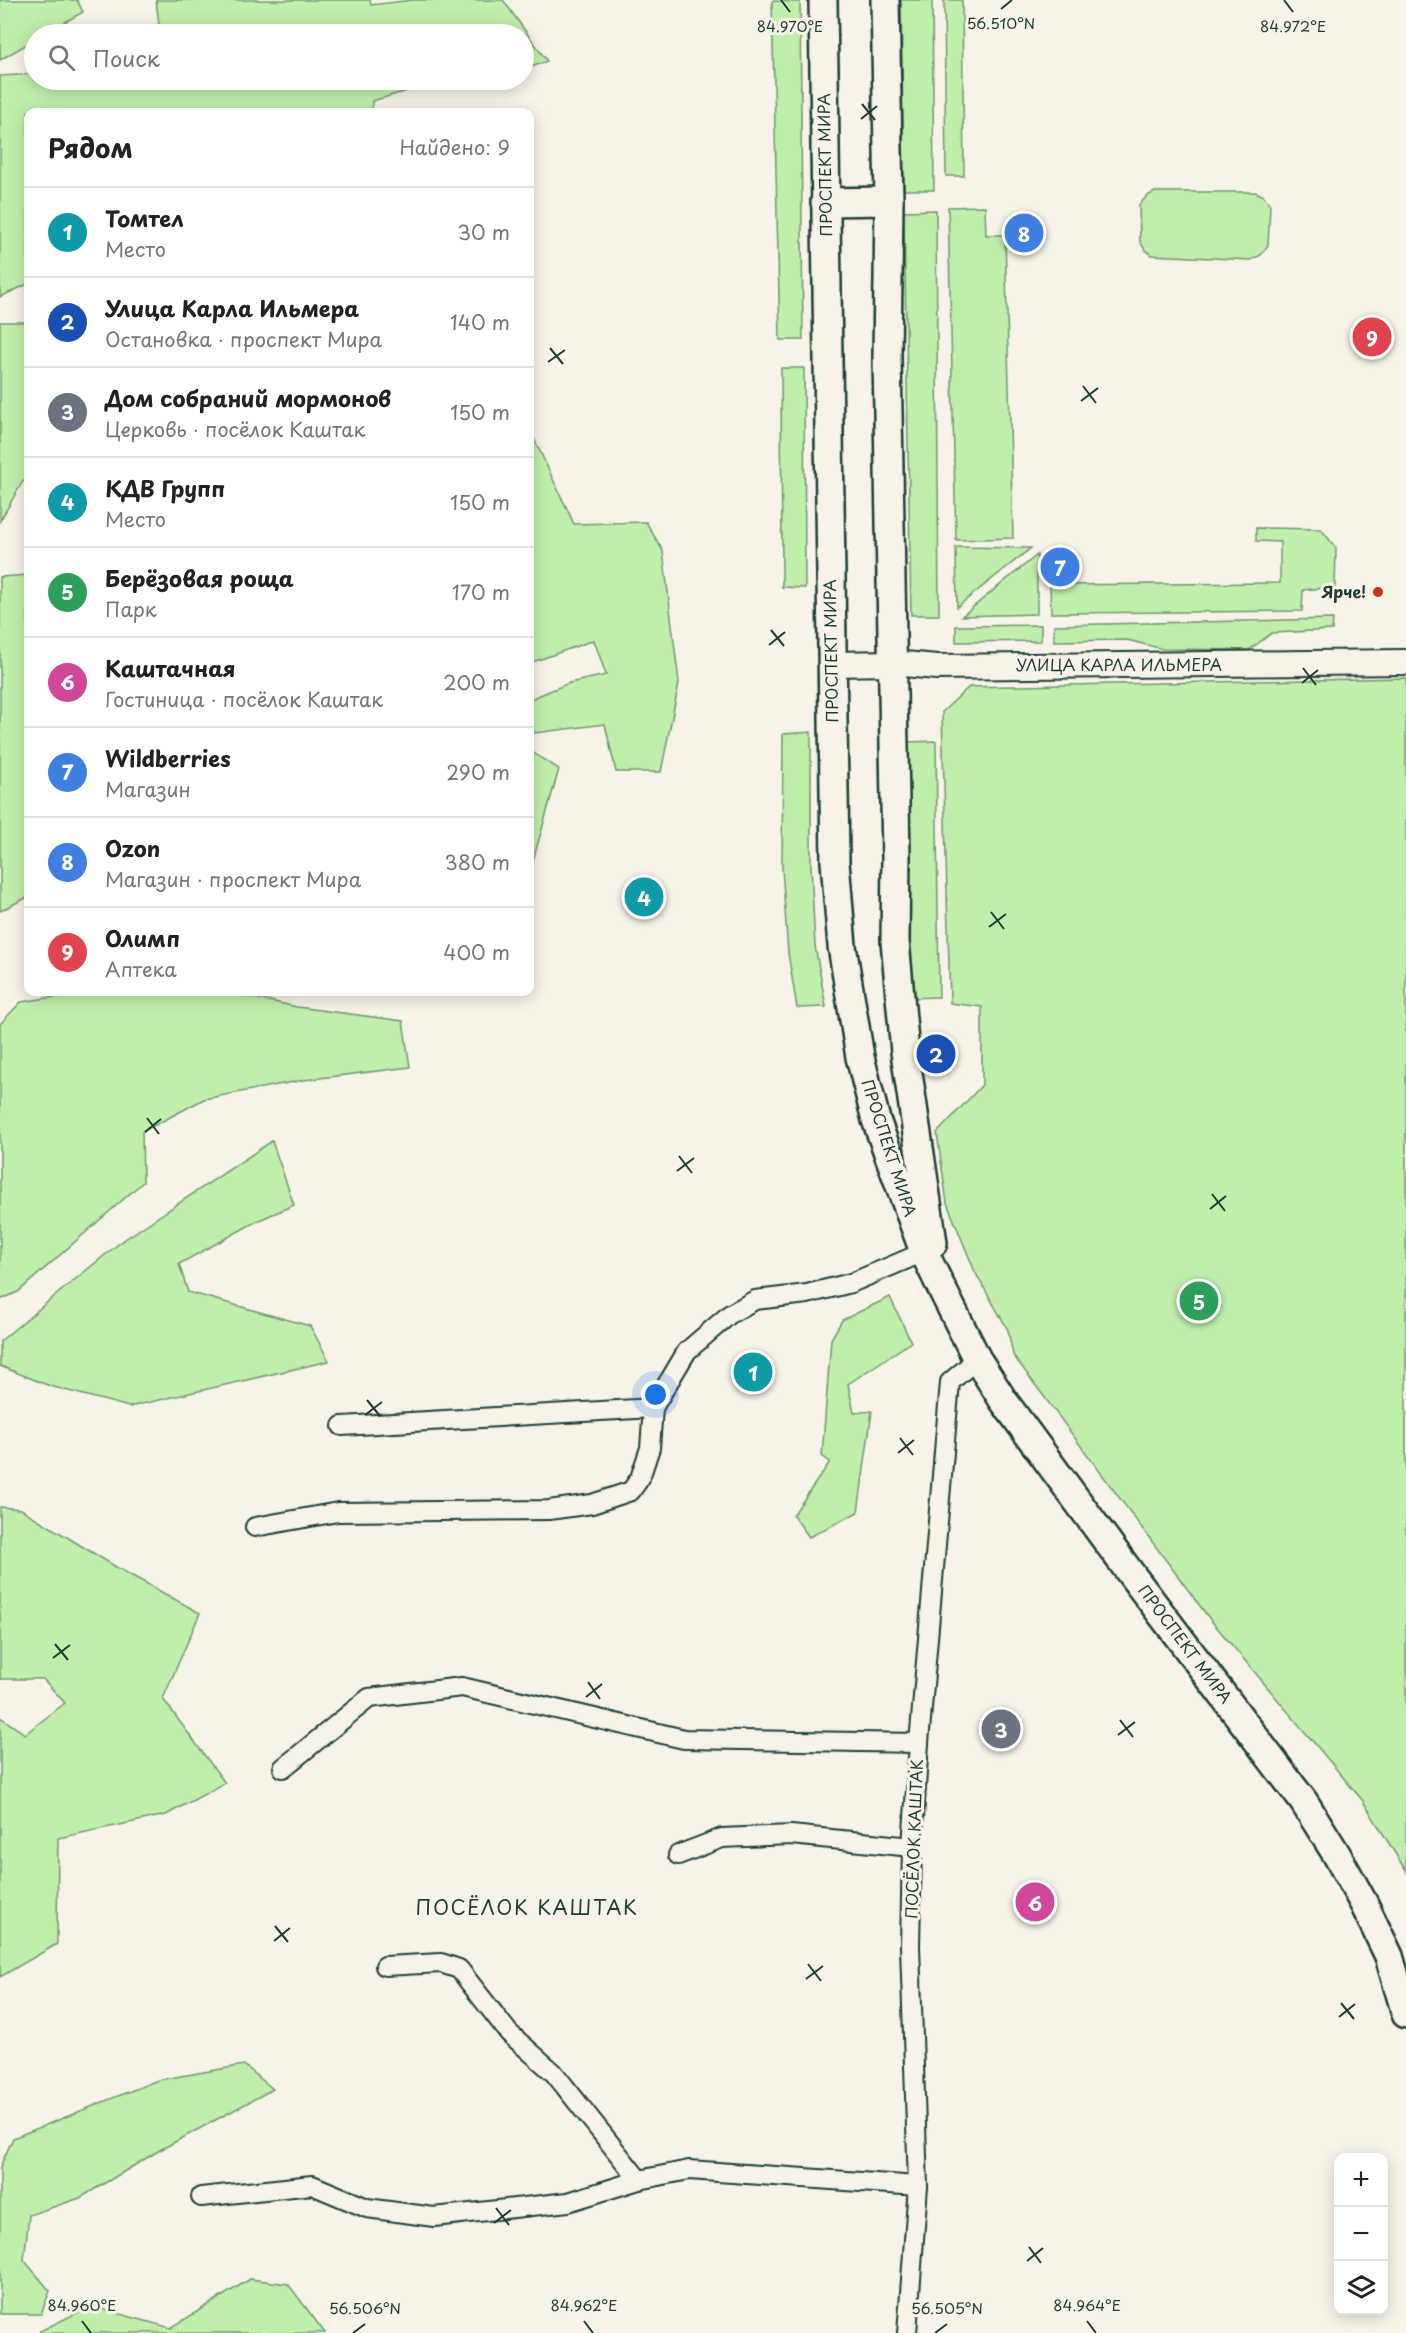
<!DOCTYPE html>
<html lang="ru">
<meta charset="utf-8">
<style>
:root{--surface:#fff;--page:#f6f6f6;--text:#222;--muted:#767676;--line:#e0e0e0;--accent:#0b8043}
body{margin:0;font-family:"Playpen Sans",sans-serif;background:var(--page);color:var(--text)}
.controls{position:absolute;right:18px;bottom:18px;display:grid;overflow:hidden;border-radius:12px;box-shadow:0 3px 15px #0003}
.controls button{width:54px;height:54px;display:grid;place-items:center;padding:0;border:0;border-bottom:2px solid var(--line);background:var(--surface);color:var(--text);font:30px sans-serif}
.you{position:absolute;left:656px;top:1395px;width:21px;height:21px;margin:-15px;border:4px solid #fff;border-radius:50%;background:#1a73e8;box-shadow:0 0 0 9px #1a73e833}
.badge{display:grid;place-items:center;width:39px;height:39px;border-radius:50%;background:var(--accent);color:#fff;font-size:20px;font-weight:700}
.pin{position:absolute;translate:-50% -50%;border:3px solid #fff;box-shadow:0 2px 6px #0006}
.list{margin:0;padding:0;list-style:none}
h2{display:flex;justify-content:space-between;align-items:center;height:78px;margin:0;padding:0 24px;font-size:26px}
h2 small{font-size:20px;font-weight:400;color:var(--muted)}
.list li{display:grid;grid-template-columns:39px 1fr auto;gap:18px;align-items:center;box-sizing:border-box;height:90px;padding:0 24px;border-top:2px solid var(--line)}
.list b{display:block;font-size:22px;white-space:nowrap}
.list p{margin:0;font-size:20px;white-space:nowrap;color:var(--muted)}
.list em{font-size:20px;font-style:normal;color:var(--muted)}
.icon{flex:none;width:33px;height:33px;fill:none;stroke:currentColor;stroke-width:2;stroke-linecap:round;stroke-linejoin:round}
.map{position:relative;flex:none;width:1406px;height:2333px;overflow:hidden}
.search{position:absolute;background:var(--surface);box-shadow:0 3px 15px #0003;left:24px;top:24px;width:510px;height:66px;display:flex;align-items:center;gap:15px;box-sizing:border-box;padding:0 21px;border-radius:33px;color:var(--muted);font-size:22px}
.panel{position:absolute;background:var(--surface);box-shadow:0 3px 15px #0003;left:24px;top:108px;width:510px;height:888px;border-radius:12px}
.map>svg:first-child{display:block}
.green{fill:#c0eeab;stroke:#709670;stroke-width:1.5}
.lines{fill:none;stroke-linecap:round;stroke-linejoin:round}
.street-casing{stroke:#1f3d34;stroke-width:22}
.secondary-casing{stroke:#1f3d34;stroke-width:28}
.primary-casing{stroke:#1f3d34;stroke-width:32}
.street{stroke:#f7f3e8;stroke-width:18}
.secondary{stroke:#f7f3e8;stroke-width:24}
.primary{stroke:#f7f3e8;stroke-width:27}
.ticks{fill:none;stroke:#1f3d34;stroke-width:2}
.poi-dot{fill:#c8321e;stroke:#f7f3e8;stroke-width:2}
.labels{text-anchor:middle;stroke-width:6;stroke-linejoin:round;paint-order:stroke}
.street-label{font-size:16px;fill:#1f3d34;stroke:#f7f3e8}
.poi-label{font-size:16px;font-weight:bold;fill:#1f3d34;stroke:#f7f3e8;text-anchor:end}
.quarter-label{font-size:20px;letter-spacing:1.5px;fill:#1f3d34;stroke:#f7f3e8}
.ticks-label{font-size:15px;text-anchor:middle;fill:#1f3d34;stroke:#f7f3e8;stroke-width:6;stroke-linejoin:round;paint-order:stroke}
</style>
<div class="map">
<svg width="1406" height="2333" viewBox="0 0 1406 2333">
<rect width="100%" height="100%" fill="#f7f3e8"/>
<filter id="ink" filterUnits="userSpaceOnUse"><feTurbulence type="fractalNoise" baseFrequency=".0167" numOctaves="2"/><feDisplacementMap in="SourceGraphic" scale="12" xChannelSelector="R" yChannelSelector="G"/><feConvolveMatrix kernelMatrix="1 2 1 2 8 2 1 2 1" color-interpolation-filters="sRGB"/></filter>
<g filter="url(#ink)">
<g class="green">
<path d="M0,0h77l6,12 -39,22h-10v6l-34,20z"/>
<path d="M156,0h214l1,5 42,-5h90l44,61 -23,9v-36h-384l19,-10z"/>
<path d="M901,0h31l2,190h-30z"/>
<path d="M944,0h18l2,176h-18z"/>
<path d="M772,1l28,1 3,338h-23z"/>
<path d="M34,74v6h412l-74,21v11h-344v172l-28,13v-221z"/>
<path d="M1155,192h101l8,4 6,9 -2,40 -7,10 -10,5 -99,-5 -7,-5 -5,-9 -1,-36 8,-9z"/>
<path d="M985,206l1,29h19l8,303 -57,2 -8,-333z"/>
<path d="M936,210l3,405h-28l-7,-404z"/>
<path d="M0,322h28v160l-5,-1 -23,40z"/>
<path d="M781,368h23l1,220 -23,-1z"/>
<path d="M530,430l44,94 72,-2 17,29 16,132 -18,89h-45l-11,-48 -70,9 -5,-7v-27l39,-16 37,-8 -12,-35 -64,23z"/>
<path d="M1256,528l65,1 15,19 -1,39 -32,3 -1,21 -251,2 -1,-28 230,-2v-41l-24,-1z"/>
<path d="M956,547l75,1 -74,59z"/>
<path d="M1037,555v59l-75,2z"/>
<path d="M28,575v322l-28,14v-334z"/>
<path d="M1333,619l-1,11 -60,3 -23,17 -86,-1 -36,-9 -73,1v-16z"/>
<path d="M1041,625v16l-85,1v-16z"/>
<path d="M1406,678v1193l-43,-70 -154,-183 -196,-263 -5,-25 -33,-58 -28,-69 -10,-70 45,-48v-78l-32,-4 -8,-291 27,-25z"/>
<path d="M811,732v134l4,80 11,61 -29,1 -9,-55 -6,-85 1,-134z"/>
<path d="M936,741l3,256 -30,1 -2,-256z"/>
<path d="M530,751l29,18 -27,95 -2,1z"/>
<path d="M88,992h140l69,15 106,14 7,46 -106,13 -100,19 -62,33 1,50 -125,110 -18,8v-276l21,-22z"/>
<path d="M272,1141l22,64 -35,15 -80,44 9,28 122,34 19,35 -200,46 -79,-21 -50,-20v-25l122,-100z"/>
<path d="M890,1297l21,45 -63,42 6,29 18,-2 -14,101 -49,25 -16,-22 37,-53 -8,-6 9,-117 11,-19z"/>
<path d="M0,1507l21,2 95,58 84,46 -37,86 62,84 -59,32 -108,23 -1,106 -57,33v-260l25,17 40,-31 -22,-24h-43z"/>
<path d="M244,2065l29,24 -113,61 -80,48 -51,17 -5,45 26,31 -9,23h-41v-147l13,-29 145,-58z"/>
<path d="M250,2279l38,5 37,49h-284l-1,-2 51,-25 80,22z"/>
</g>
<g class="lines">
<g class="street-casing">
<g id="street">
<path d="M342,1426l311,-18"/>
<path d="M255,1527l83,-15 211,-2 43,-6 39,-13 9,-13 10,-30 3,-40 34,-57 43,-37 25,-14 52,-6 44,-11 73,-31"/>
<path d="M283,1768l86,-70 93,-11 222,52 235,4"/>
<path d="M678,1855l44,-17 69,-3 121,12"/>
<path d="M385,1966l56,-3 18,6 50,64 45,40 85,107"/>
<path d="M201,2197l111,-12 55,23 67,9 134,-15 71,-22 50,-10 229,16"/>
<path d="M907,2333l11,-147 -8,-240 2,-99 7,-104 31,-361 27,-23"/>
</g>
</g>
<g class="secondary-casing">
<path id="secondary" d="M831,664l62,-1 44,4 469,-5"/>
</g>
<g class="primary-casing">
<g id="primary">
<path d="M823,0l12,862 7,84 18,111 16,63 48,132 16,33 37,74 26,41 131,178 170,224 33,53 27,49 25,52 17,58"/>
<path d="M885,0l4,201 -2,156 9,501 -1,83 10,111 28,191"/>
<path d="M825,202l64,-1"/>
</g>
</g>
<use href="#street" class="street"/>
<use href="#secondary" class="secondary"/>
<use href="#primary" class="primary"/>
</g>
</g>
<path class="ticks" d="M781,0l9,12M1284,0l9,12M1001,9l11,-9M862,104l13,16M861,119l16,-13M550,348l13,16M548,362l17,-12M1083,386l13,17M1081,401l17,-13M771,630l13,16M769,645l16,-13M1303,668l13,17M1302,683l16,-13M991,912l13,17M989,927l17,-13M147,1118l12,16M145,1132l16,-13M679,1156l13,17M677,1171l17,-13M1212,1194l13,17M1210,1209l16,-13M367,1400l13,16M365,1415l17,-13M900,1438l13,17M898,1453l16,-13M55,1644l13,16M53,1658l17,-13M588,1682l12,17M586,1697l16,-13M1120,1720l13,17M1118,1735l17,-13M275,1926l13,16M274,1941l16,-13M808,1964l13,17M806,1979l17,-13M1341,2003l13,16M1339,2017l16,-13M496,2208l13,17M494,2223l17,-13M1029,2247l12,16M1027,2261l16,-13M82,2321l9,12M584,2321l9,12M1087,2321l9,12M353,2333l12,-9M935,2333l12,-9"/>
<circle class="poi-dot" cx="1378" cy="592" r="6"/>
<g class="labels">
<g class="street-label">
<text transform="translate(825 165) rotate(-91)" y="6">ПРОСПЕКТ МИРА</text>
<text transform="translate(831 651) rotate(-91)" y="6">ПРОСПЕКТ МИРА</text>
<text x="1119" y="671">УЛИЦА КАРЛА ИЛЬМЕРА</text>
<text transform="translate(889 1148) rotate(72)" y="6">ПРОСПЕКТ МИРА</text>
<text transform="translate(1185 1644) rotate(53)" y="6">ПРОСПЕКТ МИРА</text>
<text transform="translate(914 1839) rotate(-88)" y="6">ПОСЁЛОК КАШТАК</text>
</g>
<g class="poi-label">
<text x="1366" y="598">Ярче!</text>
</g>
<g class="quarter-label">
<text x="527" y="1915">ПОСЁЛОК КАШТАК</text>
</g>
</g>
<g class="ticks-label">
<text x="1001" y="29">56.510°N</text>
<text x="1293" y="32">84.972°E</text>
<text x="790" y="32">84.970°E</text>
<text x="82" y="2311">84.960°E</text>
<text x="584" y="2311">84.962°E</text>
<text x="1087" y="2311">84.964°E</text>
<text x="365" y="2314">56.506°N</text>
<text x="947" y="2314">56.505°N</text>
</g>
</svg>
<div class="controls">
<button>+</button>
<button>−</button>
<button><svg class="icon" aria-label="layers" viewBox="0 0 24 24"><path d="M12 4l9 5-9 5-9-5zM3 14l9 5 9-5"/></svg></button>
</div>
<div class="you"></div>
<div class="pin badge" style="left:753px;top:1372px;background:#0f9aa8">1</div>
<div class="pin badge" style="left:936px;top:1054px;background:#1a4fb4">2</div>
<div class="pin badge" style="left:1001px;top:1729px;background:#6b7280">3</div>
<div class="pin badge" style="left:644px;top:897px;background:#0f9aa8">4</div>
<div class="pin badge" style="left:1199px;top:1301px;background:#2e9e5b">5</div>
<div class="pin badge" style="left:1035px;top:1902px;background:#d1479c">6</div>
<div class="pin badge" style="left:1060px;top:567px;background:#3f7fe0">7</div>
<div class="pin badge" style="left:1024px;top:233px;background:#3f7fe0">8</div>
<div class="pin badge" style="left:1372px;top:337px;background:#e0444e">9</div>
<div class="search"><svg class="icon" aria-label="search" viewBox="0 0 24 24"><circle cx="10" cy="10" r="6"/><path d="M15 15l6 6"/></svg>Поиск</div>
<section class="panel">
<h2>Рядом<small>Найдено: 9</small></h2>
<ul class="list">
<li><span class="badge" style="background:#0f9aa8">1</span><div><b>Томтел</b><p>Место</p></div><em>30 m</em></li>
<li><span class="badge" style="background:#1a4fb4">2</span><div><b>Улица Карла Ильмера</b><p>Остановка · проспект Мира</p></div><em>140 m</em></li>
<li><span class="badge" style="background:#6b7280">3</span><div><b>Дом собраний мормонов</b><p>Церковь · посёлок Каштак</p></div><em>150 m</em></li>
<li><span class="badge" style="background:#0f9aa8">4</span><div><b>КДВ Групп</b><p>Место</p></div><em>150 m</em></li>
<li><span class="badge" style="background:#2e9e5b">5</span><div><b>Берёзовая роща</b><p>Парк</p></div><em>170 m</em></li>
<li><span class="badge" style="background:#d1479c">6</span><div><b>Каштачная</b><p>Гостиница · посёлок Каштак</p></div><em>200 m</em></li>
<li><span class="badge" style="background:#3f7fe0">7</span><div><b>Wildberries</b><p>Магазин</p></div><em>290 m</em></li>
<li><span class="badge" style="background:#3f7fe0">8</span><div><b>Ozon</b><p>Магазин · проспект Мира</p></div><em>380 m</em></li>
<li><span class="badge" style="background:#e0444e">9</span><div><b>Олимп</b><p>Аптека</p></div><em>400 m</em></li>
</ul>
</section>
</div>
